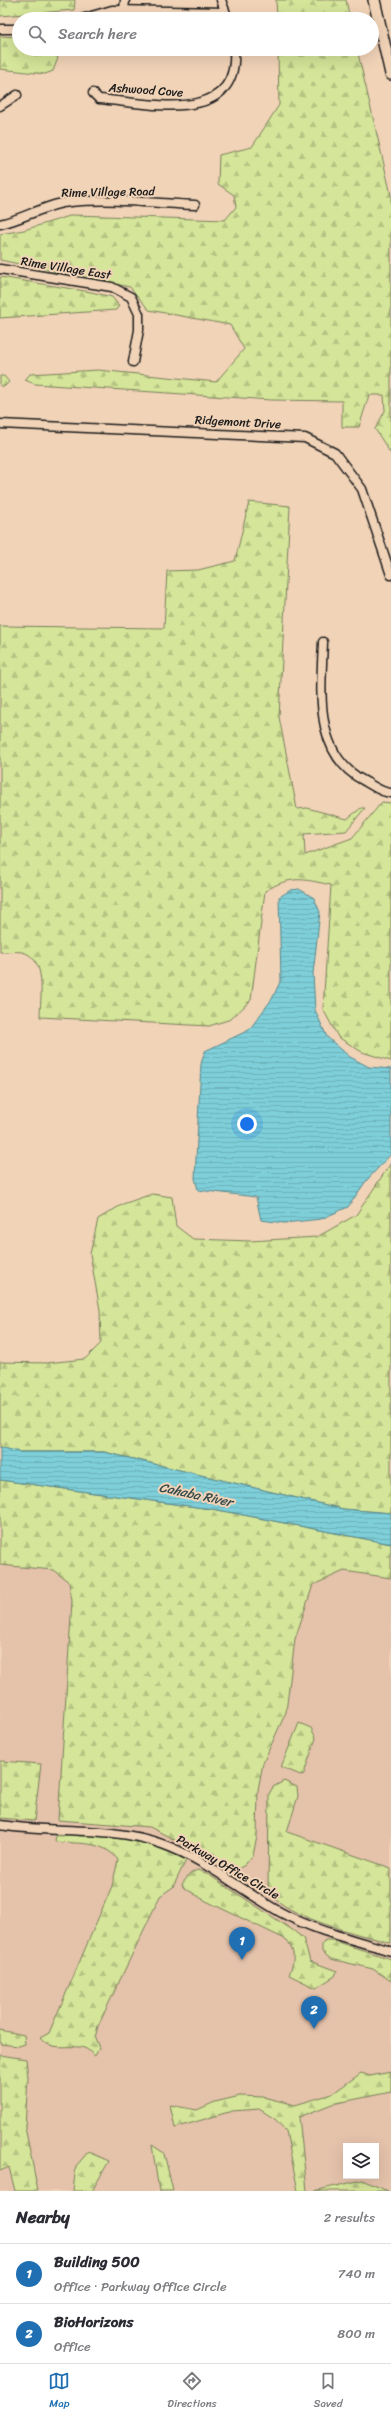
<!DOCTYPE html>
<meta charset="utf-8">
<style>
:root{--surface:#fff;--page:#f2f2f3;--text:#2b2b33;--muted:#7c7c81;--line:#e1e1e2;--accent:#1f6fb2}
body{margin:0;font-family:Sriracha,sans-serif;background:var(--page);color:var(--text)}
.controls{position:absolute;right:12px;bottom:12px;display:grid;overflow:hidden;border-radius:0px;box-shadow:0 4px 16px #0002}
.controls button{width:36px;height:36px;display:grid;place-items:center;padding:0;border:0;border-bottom:1px solid var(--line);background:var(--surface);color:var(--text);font:20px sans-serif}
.you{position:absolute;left:247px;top:1124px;width:14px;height:14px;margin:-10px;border:3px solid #fff;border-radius:50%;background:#1a73e8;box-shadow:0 0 0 6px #1a73e833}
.badge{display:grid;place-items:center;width:26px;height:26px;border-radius:50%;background:var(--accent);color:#fff;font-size:13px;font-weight:700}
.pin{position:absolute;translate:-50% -33px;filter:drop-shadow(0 1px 2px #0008)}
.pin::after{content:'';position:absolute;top:21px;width:14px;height:12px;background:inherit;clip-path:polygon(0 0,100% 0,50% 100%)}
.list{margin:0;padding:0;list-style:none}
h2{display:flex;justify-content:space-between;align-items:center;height:52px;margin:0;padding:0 16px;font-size:17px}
h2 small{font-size:13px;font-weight:400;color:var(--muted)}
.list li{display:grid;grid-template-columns:26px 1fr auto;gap:12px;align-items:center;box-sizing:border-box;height:60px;padding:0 16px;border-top:1px solid var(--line)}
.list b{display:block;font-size:15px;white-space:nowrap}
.list p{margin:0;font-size:13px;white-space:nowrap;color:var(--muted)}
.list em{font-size:13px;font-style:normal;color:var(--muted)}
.icon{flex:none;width:22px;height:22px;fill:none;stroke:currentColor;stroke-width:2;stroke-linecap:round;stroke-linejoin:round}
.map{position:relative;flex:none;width:391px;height:2191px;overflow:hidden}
.search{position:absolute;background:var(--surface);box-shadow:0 4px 16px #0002;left:12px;right:12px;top:12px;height:44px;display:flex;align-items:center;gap:10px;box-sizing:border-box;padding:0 14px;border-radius:22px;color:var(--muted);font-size:15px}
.sheet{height:172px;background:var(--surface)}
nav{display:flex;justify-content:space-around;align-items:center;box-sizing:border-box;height:56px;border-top:1px solid var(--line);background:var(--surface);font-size:11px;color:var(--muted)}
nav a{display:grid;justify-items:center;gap:2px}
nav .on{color:var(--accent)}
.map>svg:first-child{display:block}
.built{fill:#e5c2aa;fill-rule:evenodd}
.forest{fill:url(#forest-firs);stroke:#78805a}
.water{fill:url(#water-rules);stroke:#57878d}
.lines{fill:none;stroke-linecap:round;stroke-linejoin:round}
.minor-casing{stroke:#1c1c1c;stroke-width:11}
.highway-casing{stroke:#1c1c1c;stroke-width:14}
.minor{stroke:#f1d3b7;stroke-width:8}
.highway{stroke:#f1d3b7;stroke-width:11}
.labels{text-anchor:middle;stroke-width:4;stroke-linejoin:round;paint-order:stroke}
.street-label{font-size:12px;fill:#1c1c1c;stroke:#f1d3b7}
.water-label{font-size:13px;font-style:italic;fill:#34494b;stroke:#f1d3b7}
</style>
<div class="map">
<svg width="391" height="2191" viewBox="0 0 391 2191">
<defs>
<pattern id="forest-firs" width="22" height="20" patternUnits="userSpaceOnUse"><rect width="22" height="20" fill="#d5e599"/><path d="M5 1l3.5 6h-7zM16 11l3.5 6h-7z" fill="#b6c483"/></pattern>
<pattern id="water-rules" width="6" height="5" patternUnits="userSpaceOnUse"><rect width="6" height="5" fill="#7ecfd9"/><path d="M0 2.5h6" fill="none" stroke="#6cb1ba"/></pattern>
</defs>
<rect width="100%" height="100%" fill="#f1d3b7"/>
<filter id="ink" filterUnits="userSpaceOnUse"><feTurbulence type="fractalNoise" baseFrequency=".025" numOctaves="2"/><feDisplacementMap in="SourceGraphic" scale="8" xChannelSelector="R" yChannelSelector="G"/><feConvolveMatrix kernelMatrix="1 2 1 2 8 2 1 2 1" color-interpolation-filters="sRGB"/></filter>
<g filter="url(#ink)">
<path class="built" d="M0,1512l391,48v631h-391zM346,2146h30v30h-30z"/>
<g class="forest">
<path d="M0,0h75l-1,10 -74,6z"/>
<path d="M276,0h70l4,19h-73z"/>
<path d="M0,36l19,1v12h30l9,9 -5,13 -8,3 -45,-5z"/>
<path d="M278,49h79l34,146v259l-16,-25 10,-18 -1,-16h-15l-10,32h-17v-26l-71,-1 -236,-16 -10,-4 5,-6 68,-4 118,12 28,-33 -14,-24 -81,-15 -19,-23 -130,-27v-26l24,-4 49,-15 152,5 11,-13 -2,-12 -16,-11 1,-29 33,-8 27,-42z"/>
<path d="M0,277l91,15 21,5 7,9 -3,4 -116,8z"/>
<path d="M0,376h4l5,6 -4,4h-5z"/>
<path d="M249,502l41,4 -11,211 18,92 10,-1 40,11 14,-11h4l-19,23 -42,3 1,21 47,-17 30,-36 9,1v258l-29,-9 -24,-15 -15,-28 8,-124c-28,-6 -40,-10 -66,6l-14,109 -20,19 -22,7 -169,-9c0,-19 8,-59 -18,-65 -7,-1 -15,0 -22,0v-326l164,2 3,-57 31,-1 37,-9z"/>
<path d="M391,1163v350l-48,-4 -239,-57h-86l-18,-5v-85l47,1 38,-4 16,-16 -1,-33 -10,-56 8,-35 25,-15 29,-10 20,3 4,29 17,13 57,2 67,-4 39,-22z"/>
<path d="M0,1480l218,30 173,34v34l-47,-7 -31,14 -18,54 -9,73 -23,51 -5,27 -1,47 -4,18 -8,10 -11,6 -84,-44 -92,-7 14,-219 -3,-19 -16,-12 -53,-5z"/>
<path d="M299,1723l12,5 5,10 -13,38 -22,-9z"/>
<path d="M0,1761l41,3 -7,57 -34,-3z"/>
<path d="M284,1781l13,6 1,9 -11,36 104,36v75c-33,-9 -101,-24 -123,-51l1,-98 4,-7z"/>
<path d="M56,1833l60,4 32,5 38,18 -13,27 -13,9 -62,130 -3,12 4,10 -4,8c-4,-3 -7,-7 -11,-8 -14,-4 -33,4 -44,-10l9,-5 63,-147 6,-26c-14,-20 -41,-16 -63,-18z"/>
<path d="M197,1870l9,3 88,58 9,7 7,23 27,10 -2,5 -19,12 -27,-13c5,-13 7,-23 -2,-35l-83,-40 -21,-13 -1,-3 8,-10z"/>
<path d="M325,1940h6l60,19v22l-18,-12 -42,-10 -9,-7v-7z"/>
<path d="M0,2030l24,5 1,9 -6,2 -19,-2z"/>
<path d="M0,2055l26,4 2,19 -3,49 13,64h-23l-6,-24 -9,4z"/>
<path d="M391,2072v20l-59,12 -33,13 8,74h-9l-12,-60 -11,-12 -16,-10 -27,2 -57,17 -5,-23 27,5 18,-8 25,-6 23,1 32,8 37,-11 29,-21 9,3z"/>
<path d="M152,2145l12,8 9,38h-14z"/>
<path d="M88,2152l21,9 -17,30h-19l3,-25z"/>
<path d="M362,2180l26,11h-74z"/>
</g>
<g class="water">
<path d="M299,889l15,9 6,14 -7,62 2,36 12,27 23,20 19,10 22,2v85l-25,27 -18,26 -27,12 -37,4 -23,-3 -5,-23 -58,-7 -3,-12 6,-114 4,-13 44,-21 23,-31 9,-19 -2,-83 12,-7z"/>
<path d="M0,1447l19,5h85l239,57 48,4v31l-173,-34 -218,-30z"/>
</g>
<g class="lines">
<g class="minor-casing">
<g id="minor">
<path d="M221,0l7,19"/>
<path d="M124,10l1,-10"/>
<path d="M81,19l31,-9 113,2"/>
<path d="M0,29h19"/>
<path d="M93,93l6,6c49,4 141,28 135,-50"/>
<path d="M0,106l17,-11"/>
<path d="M0,224c24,-5 46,-20 70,-22 41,-4 84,1 125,3"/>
<path d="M0,269l112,18 19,10 8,17v16l-6,32"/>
<path d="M0,424l305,14 30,15 27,36 29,86"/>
<path d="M323,642c-2,50 -10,114 43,140 7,4 16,11 25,11"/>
<path d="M0,1825c54,9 110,0 162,19 43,15 79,46 118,68 35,19 74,28 111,39"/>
</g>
</g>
<g class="highway-casing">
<path id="highway" d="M374,0l17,74"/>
</g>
<use href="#minor" class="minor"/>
<use href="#highway" class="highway"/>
</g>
</g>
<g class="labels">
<g class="street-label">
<text transform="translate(146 90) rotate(4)" y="4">Ashwood Cove</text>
<text transform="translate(108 192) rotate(-1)" y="4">Rime Village Road</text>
<text transform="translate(66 268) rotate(9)" y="4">Rime Village East</text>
<text transform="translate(238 422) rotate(3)" y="4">Ridgemont Drive</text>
<text transform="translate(228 1867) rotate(30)" y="4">Parkway Office Circle</text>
</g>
<g class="water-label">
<text transform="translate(196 1494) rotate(12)" y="5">Cahaba River</text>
</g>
</g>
</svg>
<div class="controls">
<button><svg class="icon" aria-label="layers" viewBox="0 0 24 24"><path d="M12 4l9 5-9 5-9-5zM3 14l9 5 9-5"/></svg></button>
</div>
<div class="you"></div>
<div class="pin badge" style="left:242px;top:1960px">1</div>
<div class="pin badge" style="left:314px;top:2029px">2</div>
<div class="search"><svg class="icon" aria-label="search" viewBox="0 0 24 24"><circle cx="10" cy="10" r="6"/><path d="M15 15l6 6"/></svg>Search here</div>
</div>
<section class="sheet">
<h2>Nearby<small>2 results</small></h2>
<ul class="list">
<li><span class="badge">1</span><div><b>Building 500</b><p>Office · Parkway Office Circle</p></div><em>740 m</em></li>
<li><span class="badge">2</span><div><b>BioHorizons</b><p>Office</p></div><em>800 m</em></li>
</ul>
</section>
<nav>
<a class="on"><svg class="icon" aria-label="map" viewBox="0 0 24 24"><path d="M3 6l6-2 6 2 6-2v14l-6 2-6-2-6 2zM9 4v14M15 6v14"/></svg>Map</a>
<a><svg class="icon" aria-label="directions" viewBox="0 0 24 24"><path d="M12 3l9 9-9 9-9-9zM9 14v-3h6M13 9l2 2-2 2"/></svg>Directions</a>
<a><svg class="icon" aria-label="saved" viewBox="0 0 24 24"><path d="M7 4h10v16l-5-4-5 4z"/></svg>Saved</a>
</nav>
